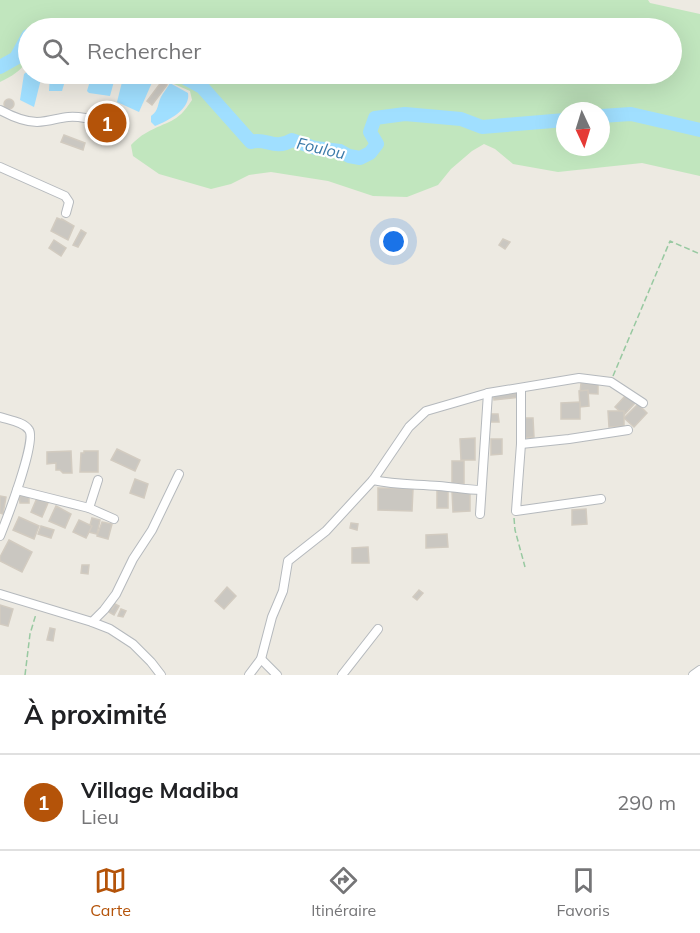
<!DOCTYPE html>
<html lang="fr">
<meta charset="utf-8">
<style>
:root{--surface:#fff;--page:#f2f2f2;--text:#202124;--muted:#757577;--line:#e0e0e0;--accent:#b45309}
body{margin:0;font-family:Mulish,sans-serif;background:var(--page);color:var(--text)}
.compass{position:absolute;left:556px;top:102px;width:54px;height:54px;border-radius:50%;background:var(--surface);box-shadow:0 6px 24px #0002;rotate:176deg}
.you{position:absolute;left:394px;top:242px;width:21px;height:21px;margin:-15px;border:4px solid #fff;border-radius:50%;background:#1a73e8;box-shadow:0 0 0 9px #1a73e833}
.badge{display:grid;place-items:center;width:39px;height:39px;border-radius:50%;background:var(--accent);color:#fff;font-size:20px;font-weight:700}
.pin{position:absolute;translate:-50% -50%;border:3px solid #fff;box-shadow:0 2px 6px #0006}
.list{margin:0;padding:0;list-style:none}
h2{display:flex;justify-content:space-between;align-items:center;height:78px;margin:0;padding:0 24px;font-size:26px}
h2 small{font-size:20px;font-weight:400;color:var(--muted)}
.list li{display:grid;grid-template-columns:39px 1fr auto;gap:18px;align-items:center;box-sizing:border-box;height:96px;padding:0 24px;border-top:2px solid var(--line)}
.list b{display:block;font-size:22px;white-space:nowrap}
.list p{margin:0;font-size:20px;white-space:nowrap;color:var(--muted)}
.list em{font-size:20px;font-style:normal;color:var(--muted)}
.icon{flex:none;width:33px;height:33px;fill:none;stroke:currentColor;stroke-width:2;stroke-linecap:round;stroke-linejoin:round}
.map{position:relative;flex:none;width:700px;height:675px;overflow:hidden}
.search{position:absolute;background:var(--surface);box-shadow:0 6px 24px #0002;left:18px;right:18px;top:18px;height:66px;display:flex;align-items:center;gap:15px;box-sizing:border-box;padding:0 21px;border-radius:33px;color:var(--muted);font-size:22px}
.sheet{height:174px;background:var(--surface)}
nav{display:flex;justify-content:space-around;align-items:center;box-sizing:border-box;height:84px;border-top:2px solid var(--line);background:var(--surface);font-size:16px;color:var(--muted)}
nav a{display:grid;justify-items:center;gap:3px}
nav .on{color:var(--accent)}
.map>svg:first-child{display:block}
.green{fill:#c1e6be;fill-rule:evenodd}
.water{fill:#a0dfff}
.lines{fill:none;stroke-linecap:round;stroke-linejoin:round}
.river{stroke:#a0dfff;stroke-width:14}
.building{fill:#cac7c1;stroke:#d2cbc0;stroke-width:1.5}
.minor-casing{stroke:#b5b9bd;stroke-width:10}
.path{stroke:#98c9a1;stroke-width:1.5;stroke-dasharray:6 3;stroke-linecap:butt}
.minor{stroke:#fff;stroke-width:8}
.labels{text-anchor:middle;stroke-width:4.5;stroke-linejoin:round;paint-order:stroke}
.water-label{font-size:16px;font-style:italic;fill:#3b7aa9;stroke:#fff}
</style>
<div class="map">
<svg width="700" height="675" viewBox="0 0 700 675">
<rect width="100%" height="100%" fill="#edeae2"/>
<path class="green" d="M0,0h648l2,3 50,11v162l-58,-13 -84,9 -45,-8 -18,-15 -11,-5 -12,7 -21,18 -13,16 -31,12 -34,-1 -45,-15 -57,-9 -22,3 -18,9 -20,5 -52,-15 -26,-18 -2,-11c4,-4 9,-9 15,-12 22,-13 30,-8 46,-33l-2,-9 -39,-17h521v-46h-644c0,33 3,39 -28,54zM565,111h36v36h-36z"/>
<g class="water">
<path d="M28,71v3l14,1 -8,32 -14,-7 4,-26z"/>
<path d="M50,74h17l-5,17h-13z"/>
<path d="M92,74h24l-6,22 -21,-3 -2,-2z"/>
<path d="M124,74h15l15,4 -15,34 -22,-10z"/>
<path d="M170,83l18,10c3,16 -20,28 -33,33l-4,-4v-6c8,-6 6,-11 10,-19 2,-4 6,-9 9,-14z"/>
</g>
<g class="lines">
<g class="river">
<path d="M42,28l14,-1 4,1"/>
<path d="M0,67l16,-9 12,-22"/>
<path d="M178,74l24,13 49,55c15,-5 23,9 41,-2l23,8 25,3 9,5 11,2 10,-5 7,-9 -7,-12 5,-14 30,-4 56,5 21,8 83,-7"/>
<path d="M601,116l30,-2 69,16"/>
</g>
</g>
<g class="building">
<path d="M162,81l5,4 -15,20 -5,-4z"/>
<circle cx="9" cy="104" r="5"/>
<path d="M102,108l7,1 4,7 5,1 -4,20 -11,-2v-4l-6,-2 1,-5 -3,-10 1,-3z"/>
<path d="M64,135l21,8 -2,7 -22,-8z"/>
<path d="M57,218l5,2v-1l12,7 -6,14 -17,-9z"/>
<path d="M81,230l5,3 -8,14 -5,-2z"/>
<path d="M503,239l7,3 -5,7 -6,-4z"/>
<path d="M54,240l12,8 -5,8 -12,-8z"/>
<path d="M581,383l17,1v10l-18,-1z"/>
<path d="M519,390l1,7 -26,3 -1,-7z"/>
<path d="M588,390l1,16 -9,1 -1,-16z"/>
<path d="M626,395l9,8 -11,12 -9,-8z"/>
<path d="M580,402v17h-19v-16z"/>
<path d="M638,404l9,9 -13,14 -10,-9z"/>
<path d="M608,411h16v15l-15,1z"/>
<path d="M490,414h8l1,8h-9z"/>
<path d="M523,418h10l1,19 -11,1z"/>
<path d="M475,438v22h-14l-1,-21z"/>
<path d="M491,439h11v15l-11,1z"/>
<path d="M117,449l23,11 -5,11 -24,-11z"/>
<path d="M71,451l1,22h-9l-3,-3h-4v-7l-9,1v-12z"/>
<path d="M84,451h14v21h-18l1,-19h3z"/>
<rect x="452" y="461" width="12" height="23"/>
<path d="M135,479l13,5 -4,14 -14,-5z"/>
<path d="M378,488l35,1 -1,22 -34,-1z"/>
<rect x="437" y="489" width="11" height="19"/>
<path d="M452,491h18v20l-17,1z"/>
<path d="M19,493h10v10h-9z"/>
<path d="M0,496l6,1 -3,17 -3,-1z"/>
<path d="M37,498l11,5 -6,14 -11,-5z"/>
<path d="M56,506l15,8 -6,14 -16,-7z"/>
<path d="M586,509l1,15 -15,1v-15z"/>
<path d="M19,517l20,9 -5,13 -21,-9z"/>
<path d="M92,518l8,2 -3,14 -9,-2z"/>
<path d="M79,520l13,6 -6,12 -13,-6z"/>
<path d="M102,522l10,2 -4,15 -11,-3z"/>
<path d="M351,523l7,1 -1,6 -7,-2z"/>
<path d="M41,526l13,4 -3,8 -13,-4z"/>
<path d="M447,534l1,13 -22,1v-13z"/>
<path d="M9,540l23,12 -10,20 -22,-11v-4z"/>
<path d="M368,547l1,16h-17v-15z"/>
<path d="M82,565h7l-1,9 -7,-1z"/>
<path d="M227,587l9,9 -12,13 -9,-8z"/>
<path d="M419,590l4,3 -6,7 -4,-3z"/>
<path d="M115,604l4,2 -5,9 -7,-4 2,-4 3,2z"/>
<path d="M0,605l13,4 -5,17 -8,-2z"/>
<path d="M121,609l5,2 -3,6 -5,-1z"/>
<path d="M50,628l5,1 -2,12 -6,-1z"/>
</g>
<g class="lines">
<g class="minor-casing">
<g id="minor">
<path d="M0,110c11,6 25,12 37,12 20,-1 26,-8 48,-4"/>
<path d="M0,167l65,29 4,6 -3,11"/>
<path d="M521,388v56l-5,67 85,-12"/>
<path d="M0,417c9,3 24,5 29,13 8,11 -23,91 -29,106"/>
<path d="M521,444l48,-5 59,-9"/>
<path d="M98,480l-9,28 25,11"/>
<path d="M373,480c22,5 43,4 66,6 14,1 28,4 42,4"/>
<path d="M17,490l72,18"/>
<path d="M480,514l8,-121"/>
<path d="M0,594l92,28 18,7 23,15 18,18 10,13"/>
<path d="M92,622l12,-12 12,-16 17,-35 19,-29 27,-56"/>
<path d="M261,659l16,16"/>
<path d="M249,675l12,-16 11,-42 11,-26 5,-30 38,-30 47,-51 36,-53 17,-16 62,-18 91,-15 32,4 32,21"/>
<path d="M342,675l36,-46"/>
<path d="M693,675l7,-5"/>
</g>
</g>
<g class="path">
<path d="M613,376l57,-135 30,13"/>
<path d="M514,518l1,12 10,37"/>
<path d="M25,675l5,-41 6,-20"/>
</g>
<use href="#minor" class="minor"/>
</g>
<g class="labels">
<g class="water-label">
<text transform="translate(321 148) rotate(13)" y="6">Foulou</text>
</g>
</g>
</svg>
<svg class="compass" viewBox="-18 -18 36 36"><path d="M0-13l5 13h-10z" fill="#e53935"/><path d="M0 13l5-13h-10z" fill="#757577"/></svg>
<div class="you"></div>
<div class="pin badge" style="left:107px;top:123px">1</div>
<div class="search"><svg class="icon" aria-label="search" viewBox="0 0 24 24"><circle cx="10" cy="10" r="6"/><path d="M15 15l6 6"/></svg>Rechercher</div>
</div>
<section class="sheet">
<h2>À proximité<small></small></h2>
<ul class="list">
<li><span class="badge">1</span><div><b>Village Madiba</b><p>Lieu</p></div><em>290 m</em></li>
</ul>
</section>
<nav>
<a class="on"><svg class="icon" aria-label="map" viewBox="0 0 24 24"><path d="M3 6l6-2 6 2 6-2v14l-6 2-6-2-6 2zM9 4v14M15 6v14"/></svg>Carte</a>
<a><svg class="icon" aria-label="directions" viewBox="0 0 24 24"><path d="M12 3l9 9-9 9-9-9zM9 14v-3h6M13 9l2 2-2 2"/></svg>Itinéraire</a>
<a><svg class="icon" aria-label="saved" viewBox="0 0 24 24"><path d="M7 4h10v16l-5-4-5 4z"/></svg>Favoris</a>
</nav>
